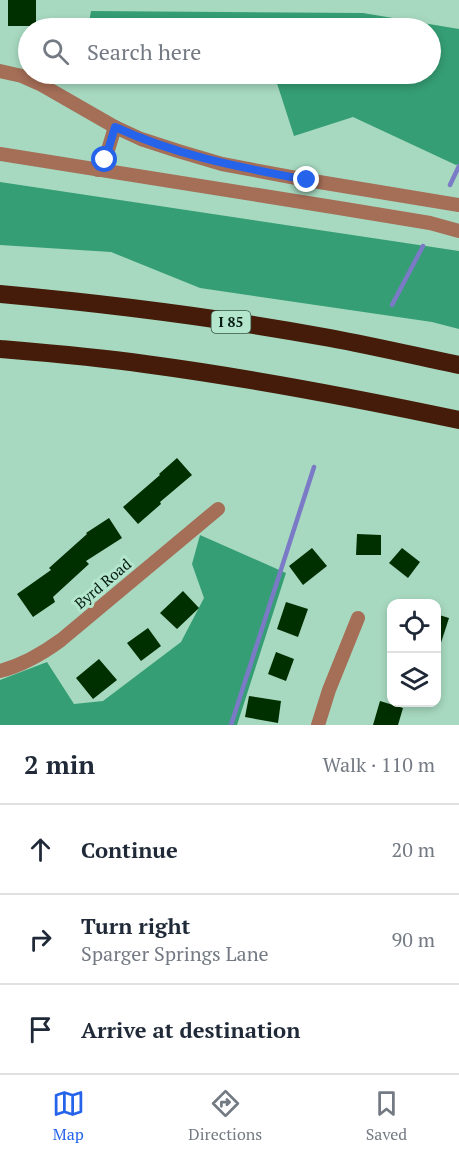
<!DOCTYPE html>
<meta charset="utf-8">
<style>
:root{--surface:#fff;--page:#f6f6f7;--text:#1f2937;--muted:#747a83;--line:#e0e1e3;--accent:#2563eb}
body{margin:0;font-family:"PT Serif",serif;background:var(--page);color:var(--text)}
.controls{position:absolute;right:18px;bottom:18px;display:grid;overflow:hidden;border-radius:12px;box-shadow:0 3px 9px #0003}
.controls button{width:54px;height:54px;display:grid;place-items:center;padding:0;border:0;border-bottom:2px solid var(--line);background:var(--surface);color:var(--text);font:30px sans-serif}
.stop{position:absolute;width:18px;height:18px;margin:-14px;border:4px solid #2563eb;border-radius:50%;background:#fff}
.stop.end{background:#2563eb;border-color:#fff;box-shadow:0 2px 6px #0008}
.list{margin:0;padding:0;list-style:none}
h2{display:flex;justify-content:space-between;align-items:center;height:78px;margin:0;padding:0 24px;font-size:26px}
h2 small{font-size:20px;font-weight:400;color:var(--muted)}
.list li{display:grid;grid-template-columns:39px 1fr auto;gap:18px;align-items:center;box-sizing:border-box;height:90px;padding:0 24px;border-top:2px solid var(--line)}
.list b{display:block;font-size:22px;white-space:nowrap}
.list p{margin:0;font-size:20px;white-space:nowrap;color:var(--muted)}
.list em{font-size:20px;font-style:normal;color:var(--muted)}
.icon{flex:none;width:33px;height:33px;fill:none;stroke:currentColor;stroke-width:2;stroke-linecap:round;stroke-linejoin:round}
.map{position:relative;flex:none;width:459px;height:725px;overflow:hidden}
.search{position:absolute;background:var(--surface);box-shadow:0 3px 9px #0003;left:18px;right:18px;top:18px;height:66px;display:flex;align-items:center;gap:15px;box-sizing:border-box;padding:0 21px;border-radius:33px;color:var(--muted);font-size:22px}
.sheet{height:348px;background:var(--surface)}
nav{display:flex;justify-content:space-around;align-items:center;box-sizing:border-box;height:84px;border-top:2px solid var(--line);background:var(--surface);font-size:16px;color:var(--muted)}
nav a{display:grid;justify-items:center;gap:3px}
nav .on{color:var(--accent)}
.map>svg:first-child{display:block}
.forest{fill:#359e74}
.lines{fill:none;stroke-linecap:round;stroke-linejoin:round}
.stream{stroke:#7b7ac6;stroke-width:4.5}
.building{fill:#002f00}
.minor{stroke:#a56e57;stroke-width:14}
.highway{stroke:#451c09;stroke-width:18}
.route{stroke:#2563eb;stroke-width:8}
.labels{text-anchor:middle;stroke-width:6;stroke-linejoin:round;paint-order:stroke}
.shield{fill:#b3e6cd;stroke:#395649;stroke-width:1.5}
.shield-label{font-size:14px;font-weight:bold;fill:#051910}
.street-label{font-size:15px;fill:#051910;stroke:#b3e6cd}
</style>
<div class="map">
<svg width="459" height="725" viewBox="0 0 459 725">
<rect width="100%" height="100%" fill="#a7d9c0"/>
<g class="forest">
<path d="M91,11l272,2 96,16v135l-3,1 -103,-48 -59,19 -20,-62h156v-46h-342z"/>
<path d="M0,182l459,69v78l-27,-7 -232,-34 -89,-36 -111,-7z"/>
<path d="M200,535l86,38 -49,152h-237v-45l47,-18 27,42 29,-3 78,-59 23,-44 -12,-34z"/>
</g>
<g class="lines">
<g class="stream">
<path d="M450,185l9,-19"/>
<path d="M392,305l31,-59"/>
<path d="M231,725l83,-258"/>
</g>
</g>
<g class="building">
<rect x="8" y="0" width="28" height="26"/>
<path d="M177,458l15,17 -32,27 1,2 -23,20 -15,-17 37,-32 -1,-1z"/>
<path d="M109,518l13,20 -36,23 3,3 -36,33 2,5 -22,15 -16,-23 34,-24 -2,-2 38,-34 -1,-1z"/>
<path d="M357,534l24,1v20h-25z"/>
<path d="M312,548l15,18 -24,19 -14,-19z"/>
<path d="M402,548l18,14 -12,16 -19,-15z"/>
<path d="M183,591l16,17 -22,21 -17,-16z"/>
<path d="M286,602l22,7 -10,28 -21,-8z"/>
<path d="M436,614l13,4 -10,31h-3z"/>
<path d="M148,628l13,18 -20,15 -14,-18z"/>
<path d="M276,652l18,7 -8,22 -18,-7z"/>
<path d="M99,659l18,21 -24,19 -17,-21z"/>
<path d="M249,696l32,5 -3,22 -33,-6z"/>
<path d="M380,701l23,7 -5,17h-25z"/>
</g>
<g class="lines">
<g class="minor">
<path d="M0,71l22,5 18,8 75,43 26,12 37,12 44,13 85,16 152,25"/>
<path d="M0,154l339,54 91,15 29,8"/>
<path d="M98,170l7,-10 10,-33"/>
<path d="M0,671c23,-6 42,-17 61,-31l157,-131"/>
<path d="M318,725l11,-35 29,-72"/>
</g>
<g class="highway">
<path d="M0,294c110,10 221,24 330,44 43,8 86,18 129,27"/>
<path d="M0,349c48,4 97,8 145,15 105,14 210,34 314,56"/>
</g>
</g>
<g class="lines">
<path class="route" d="M105,160l10,-33c63,29 124,40 192,53"/>
</g>
<g class="labels">
<rect class="shield" x="211.5" y="311" width="39" height="22" rx="4.5"/>
<g class="shield-label">
<text x="231" y="327">I 85</text>
</g>
<g class="street-label">
<text transform="translate(103 584) rotate(-40)" y="5">Byrd Road</text>
</g>
</g>
</svg>
<div class="controls">
<button><svg class="icon" aria-label="locate" viewBox="0 0 24 24"><circle cx="12" cy="12" r="6"/><path d="M12 2v4M12 18v4M2 12h4M18 12h4"/></svg></button>
<button><svg class="icon" aria-label="layers" viewBox="0 0 24 24"><path d="M12 4l9 5-9 5-9-5zM3 14l9 5 9-5"/></svg></button>
</div>
<div class="stop" style="left:105px;top:160px"></div>
<div class="stop end" style="left:307px;top:180px"></div>
<div class="search"><svg class="icon" aria-label="search" viewBox="0 0 24 24"><circle cx="10" cy="10" r="6"/><path d="M15 15l6 6"/></svg>Search here</div>
</div>
<section class="sheet">
<h2>2 min<small>Walk · 110 m</small></h2>
<ul class="list">
<li><svg class="icon" aria-label="ahead" viewBox="0 0 24 24"><path d="M12 20V5M6 11l6-6 6 6"/></svg><div><b>Continue</b></div><em>20 m</em></li>
<li><svg class="icon" aria-label="right" viewBox="0 0 24 24"><path d="M7 20v-9h11M14 6l5 5-5 5"/></svg><div><b>Turn right</b><p>Sparger Springs Lane</p></div><em>90 m</em></li>
<li><svg class="icon" aria-label="arrive" viewBox="0 0 24 24"><path d="M6 21V4h12l-3 4 3 4H6"/></svg><div><b>Arrive at destination</b></div></li>
</ul>
</section>
<nav>
<a class="on"><svg class="icon" aria-label="map" viewBox="0 0 24 24"><path d="M3 6l6-2 6 2 6-2v14l-6 2-6-2-6 2zM9 4v14M15 6v14"/></svg>Map</a>
<a><svg class="icon" aria-label="directions" viewBox="0 0 24 24"><path d="M12 3l9 9-9 9-9-9zM9 14v-3h6M13 9l2 2-2 2"/></svg>Directions</a>
<a><svg class="icon" aria-label="saved" viewBox="0 0 24 24"><path d="M7 4h10v16l-5-4-5 4z"/></svg>Saved</a>
</nav>
